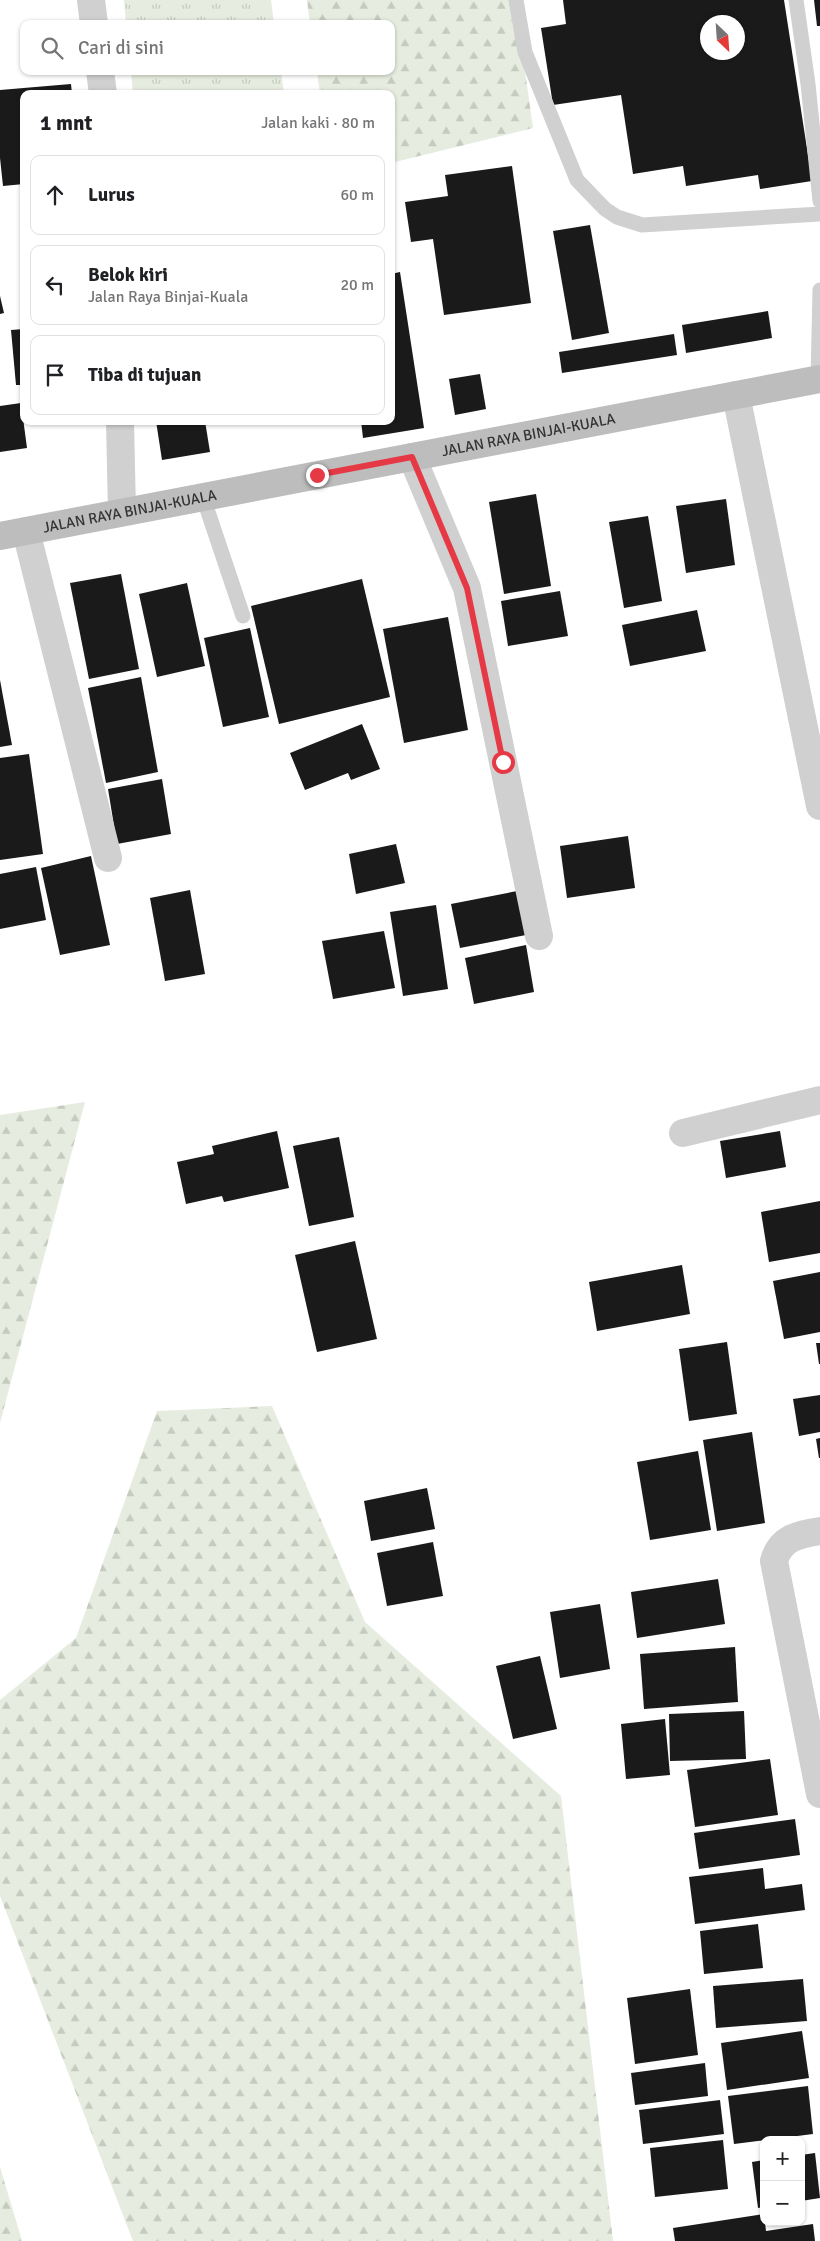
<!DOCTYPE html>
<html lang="id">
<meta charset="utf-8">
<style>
:root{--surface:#fff;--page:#f6f6f6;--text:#202124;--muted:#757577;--line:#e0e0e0}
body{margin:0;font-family:Signika,sans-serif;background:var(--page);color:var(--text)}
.controls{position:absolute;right:15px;bottom:15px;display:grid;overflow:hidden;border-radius:10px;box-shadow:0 1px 4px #0004}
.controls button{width:45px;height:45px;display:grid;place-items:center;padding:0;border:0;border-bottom:1px solid var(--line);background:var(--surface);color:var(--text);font:25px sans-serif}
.compass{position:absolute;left:700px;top:15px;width:45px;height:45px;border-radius:50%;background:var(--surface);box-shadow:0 1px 4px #0004;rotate:155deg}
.stop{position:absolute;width:15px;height:15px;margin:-11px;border:4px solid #e63946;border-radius:50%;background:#fff}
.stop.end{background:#e63946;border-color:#fff;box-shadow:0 1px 5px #0008}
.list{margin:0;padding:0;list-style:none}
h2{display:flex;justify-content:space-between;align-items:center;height:65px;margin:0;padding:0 20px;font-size:21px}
h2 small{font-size:16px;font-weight:400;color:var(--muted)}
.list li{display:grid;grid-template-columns:32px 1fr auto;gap:15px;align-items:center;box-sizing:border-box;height:80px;margin:0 10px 10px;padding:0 10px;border:1px solid var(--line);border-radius:10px}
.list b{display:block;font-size:19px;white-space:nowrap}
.list p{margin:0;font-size:16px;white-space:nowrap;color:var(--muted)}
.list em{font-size:16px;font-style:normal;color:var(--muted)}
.icon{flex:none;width:28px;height:28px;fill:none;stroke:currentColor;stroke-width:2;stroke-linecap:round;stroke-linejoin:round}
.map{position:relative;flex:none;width:820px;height:2241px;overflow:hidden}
.search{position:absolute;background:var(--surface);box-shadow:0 1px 4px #0004;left:20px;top:20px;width:375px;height:55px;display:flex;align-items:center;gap:12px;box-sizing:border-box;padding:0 18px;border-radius:10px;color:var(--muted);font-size:19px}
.panel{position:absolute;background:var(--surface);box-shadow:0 1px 4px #0004;left:20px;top:90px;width:375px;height:335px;border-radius:10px}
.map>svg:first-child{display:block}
.grass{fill:url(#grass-tufts)}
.forest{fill:url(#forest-firs)}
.building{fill:#1a1a1a;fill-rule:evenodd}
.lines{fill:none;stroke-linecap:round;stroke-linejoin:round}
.service{stroke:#d0d0d0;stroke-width:15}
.minor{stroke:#d0d0d0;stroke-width:28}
.secondary{stroke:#bdbdbd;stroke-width:28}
.route{stroke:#e63946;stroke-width:6}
.labels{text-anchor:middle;stroke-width:5;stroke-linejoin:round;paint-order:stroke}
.street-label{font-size:15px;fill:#333;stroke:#fff}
</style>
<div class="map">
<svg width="820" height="2241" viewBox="0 0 820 2241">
<defs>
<pattern id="grass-tufts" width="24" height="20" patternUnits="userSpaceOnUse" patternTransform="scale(1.25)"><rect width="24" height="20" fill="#e6ecdf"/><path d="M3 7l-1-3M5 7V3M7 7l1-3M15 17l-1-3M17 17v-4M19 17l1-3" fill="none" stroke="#c6cbc0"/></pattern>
<pattern id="forest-firs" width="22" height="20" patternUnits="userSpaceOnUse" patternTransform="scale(1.25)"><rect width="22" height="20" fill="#e6ecdf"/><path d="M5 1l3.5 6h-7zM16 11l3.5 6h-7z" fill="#c6cbc0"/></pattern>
</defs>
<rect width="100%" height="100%" fill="#fff"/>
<g class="grass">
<path d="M124,0h147l3,24h-148z"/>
<path d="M131,71h150l3,23h-151z"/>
</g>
<g class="forest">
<path d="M307,0h208l18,128 -142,35v-69h-71l-3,-23h74v-47h-81z"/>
<path d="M85,1102l-85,321v-308z"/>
<path d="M272,1406l93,216 196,174 52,445h-480l-133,-345v-196l76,-62 81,-227z"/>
<path d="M0,2167l22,74h-22z"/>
</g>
<g class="building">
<path d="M563,0h221l28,181 -52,8 -2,-14 -72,11 -3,-20 -50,8 -12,-79 -68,10 -12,-77 25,-4zM708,22h30v30h-30z"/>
<path d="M814,0h6v26h-3z"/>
<path d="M71,84l1,10h-48v90l-21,2 -3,-28v-68z"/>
<path d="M512,166l19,137 -87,12 -11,-76 -22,3 -6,-40 43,-6 -3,-21z"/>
<path d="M590,225l19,108 -37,7 -19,-109z"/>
<path d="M400,272l24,156 -61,10 -2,-17h30v-147z"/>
<path d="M0,296l4,17 -4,1z"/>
<path d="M768,311l4,27 -86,15 -4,-28z"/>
<path d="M24,329v56h-8l-5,-55z"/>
<path d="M674,334l3,21 -115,18 -3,-21z"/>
<path d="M480,374l6,35 -31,6 -6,-36z"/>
<path d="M21,403l6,45 -27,4v-46z"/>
<path d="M156,421h49l5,31 -48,8z"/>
<path d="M536,494l15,92 -47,8 -15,-92z"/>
<path d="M726,499l9,66 -49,8 -10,-67z"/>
<path d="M648,516l14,85 -38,7 -15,-86z"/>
<path d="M121,574l18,95 -50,10 -19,-96z"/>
<path d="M362,579l28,118 -111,27 -28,-118z"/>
<path d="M187,583l18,83 -48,11 -18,-83z"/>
<path d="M560,591l8,45 -60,10 -7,-45z"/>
<path d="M697,610l9,41 -76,15 -8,-41z"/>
<path d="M448,617l20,113 -64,13 -21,-114z"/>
<path d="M250,628l19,89 -46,10 -19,-89z"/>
<path d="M141,677l17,95 -52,11 -18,-95z"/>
<path d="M0,680l12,65 -12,2z"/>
<path d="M362,724l18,45 -29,11 -3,-7 -43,17 -15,-37z"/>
<path d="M29,754l14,100 -43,6v-102z"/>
<path d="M162,779l9,55 -54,10 -9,-55z"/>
<path d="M628,836l7,52 -68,10 -7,-52z"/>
<path d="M396,844l9,39 -49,11 -7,-40z"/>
<path d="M91,856l19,89 -50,10 -19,-87z"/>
<path d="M36,867l10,53 -46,9v-55z"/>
<path d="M190,890l15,84 -40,7 -15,-83z"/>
<path d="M517,891l9,44 -66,13 -9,-44z"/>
<path d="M436,905l12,84 -45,7 -13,-84z"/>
<path d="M384,931l11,57 -62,11 -11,-58z"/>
<path d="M526,945l8,47 -60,12 -9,-46z"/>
<path d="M277,1131l12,57 -65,14 -2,-6 -36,8 -9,-42 37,-8 -2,-8z"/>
<path d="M780,1131l6,36 -60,11 -6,-37z"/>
<path d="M339,1137l15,80 -45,9 -16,-80z"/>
<path d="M820,1201v52l-51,9 -8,-50z"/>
<path d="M355,1241l22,98 -60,13 -22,-97z"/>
<path d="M682,1265l8,49 -93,17 -8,-49z"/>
<path d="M820,1272v60l-36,7 -11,-58z"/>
<path d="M727,1342l10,72 -48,7 -10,-72z"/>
<path d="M816,1343h4v21h-1z"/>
<path d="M820,1395v37l-21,4 -6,-37z"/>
<path d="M752,1432l13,91 -48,8 -14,-91z"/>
<path d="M820,1438v20h-1l-3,-19z"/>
<path d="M698,1451l13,79 -61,10 -13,-78z"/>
<path d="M427,1488l8,41 -64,12 -7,-40z"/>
<path d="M433,1542l10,54 -56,10 -10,-53z"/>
<path d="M718,1579l7,45 -88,14 -6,-46z"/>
<path d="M600,1604l10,65 -50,9 -10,-66z"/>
<path d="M735,1647l3,55 -94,7 -4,-55z"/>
<path d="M540,1656l17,73 -44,10 -17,-73z"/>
<path d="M744,1711l2,48 -76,2 -1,-47z"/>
<path d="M665,1719l5,56 -44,4 -5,-55z"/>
<path d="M770,1759l8,56 -83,12 -8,-57z"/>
<path d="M795,1819l5,36 -101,14 -5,-36z"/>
<path d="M763,1868l2,21 37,-5 3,26 -110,14 -6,-47z"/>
<path d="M758,1924l5,44 -59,6 -4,-43z"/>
<path d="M803,1979l4,42 -91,7 -3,-42z"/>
<path d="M690,1989l8,66 -63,9 -8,-66z"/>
<path d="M802,2031l7,47 -82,12 -6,-47z"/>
<path d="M705,2063l3,33 -73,9 -4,-32z"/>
<path d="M808,2086l5,48 -79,10 -6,-48z"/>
<path d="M720,2100l4,34 -81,10 -4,-34z"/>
<path d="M723,2140l5,49 -73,8 -5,-49z"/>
<path d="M815,2153l5,45 -19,3v-46z"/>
<path d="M764,2160v47l-6,1 -6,-46z"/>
<path d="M764,2214l2,17 47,-7 2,17h-140l-2,-13z"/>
</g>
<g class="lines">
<g class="service">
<path d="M516,0l9,52 52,128 28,29 12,8 25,8 178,-11"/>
<path d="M796,0l12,84 12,117"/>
<path d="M818,380l2,-90"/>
<path d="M203,497l40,119"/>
</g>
<g class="minor">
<path d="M91,0l3,24"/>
<path d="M100,71l3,23"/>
<path d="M736,395l84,411"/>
<path d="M120,421l2,91"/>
<path d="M412,457l55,131 72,348"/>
<path d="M26,531l82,327"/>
<path d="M683,1133l137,-33"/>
<path d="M820,1531c-21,3 -40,7 -46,30l46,233"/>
</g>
<path class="secondary" id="s1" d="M0,536l820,-157"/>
</g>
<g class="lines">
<path class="route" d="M317,475l95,-18 55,131 36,174"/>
</g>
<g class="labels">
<g class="street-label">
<text dy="5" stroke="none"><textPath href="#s1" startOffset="538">JALAN RAYA BINJAI-KUALA</textPath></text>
<text dy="5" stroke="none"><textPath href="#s1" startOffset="132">JALAN RAYA BINJAI-KUALA</textPath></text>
</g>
</g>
</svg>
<div class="controls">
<button>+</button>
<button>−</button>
</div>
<svg class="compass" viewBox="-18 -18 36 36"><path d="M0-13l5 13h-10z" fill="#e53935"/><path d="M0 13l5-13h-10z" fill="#757577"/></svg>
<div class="stop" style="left:503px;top:762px"></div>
<div class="stop end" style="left:317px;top:475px"></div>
<div class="search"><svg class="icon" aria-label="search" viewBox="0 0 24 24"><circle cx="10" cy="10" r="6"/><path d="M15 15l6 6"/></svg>Cari di sini</div>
<section class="panel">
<h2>1 mnt<small>Jalan kaki · 80 m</small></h2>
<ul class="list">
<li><svg class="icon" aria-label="ahead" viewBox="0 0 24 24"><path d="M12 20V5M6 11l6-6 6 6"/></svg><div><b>Lurus</b></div><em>60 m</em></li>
<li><svg class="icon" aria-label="left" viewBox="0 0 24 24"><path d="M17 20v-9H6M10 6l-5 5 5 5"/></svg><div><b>Belok kiri</b><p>Jalan Raya Binjai-Kuala</p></div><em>20 m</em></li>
<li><svg class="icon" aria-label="arrive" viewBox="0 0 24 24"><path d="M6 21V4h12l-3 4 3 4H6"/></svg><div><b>Tiba di tujuan</b></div></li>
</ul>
</section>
</div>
